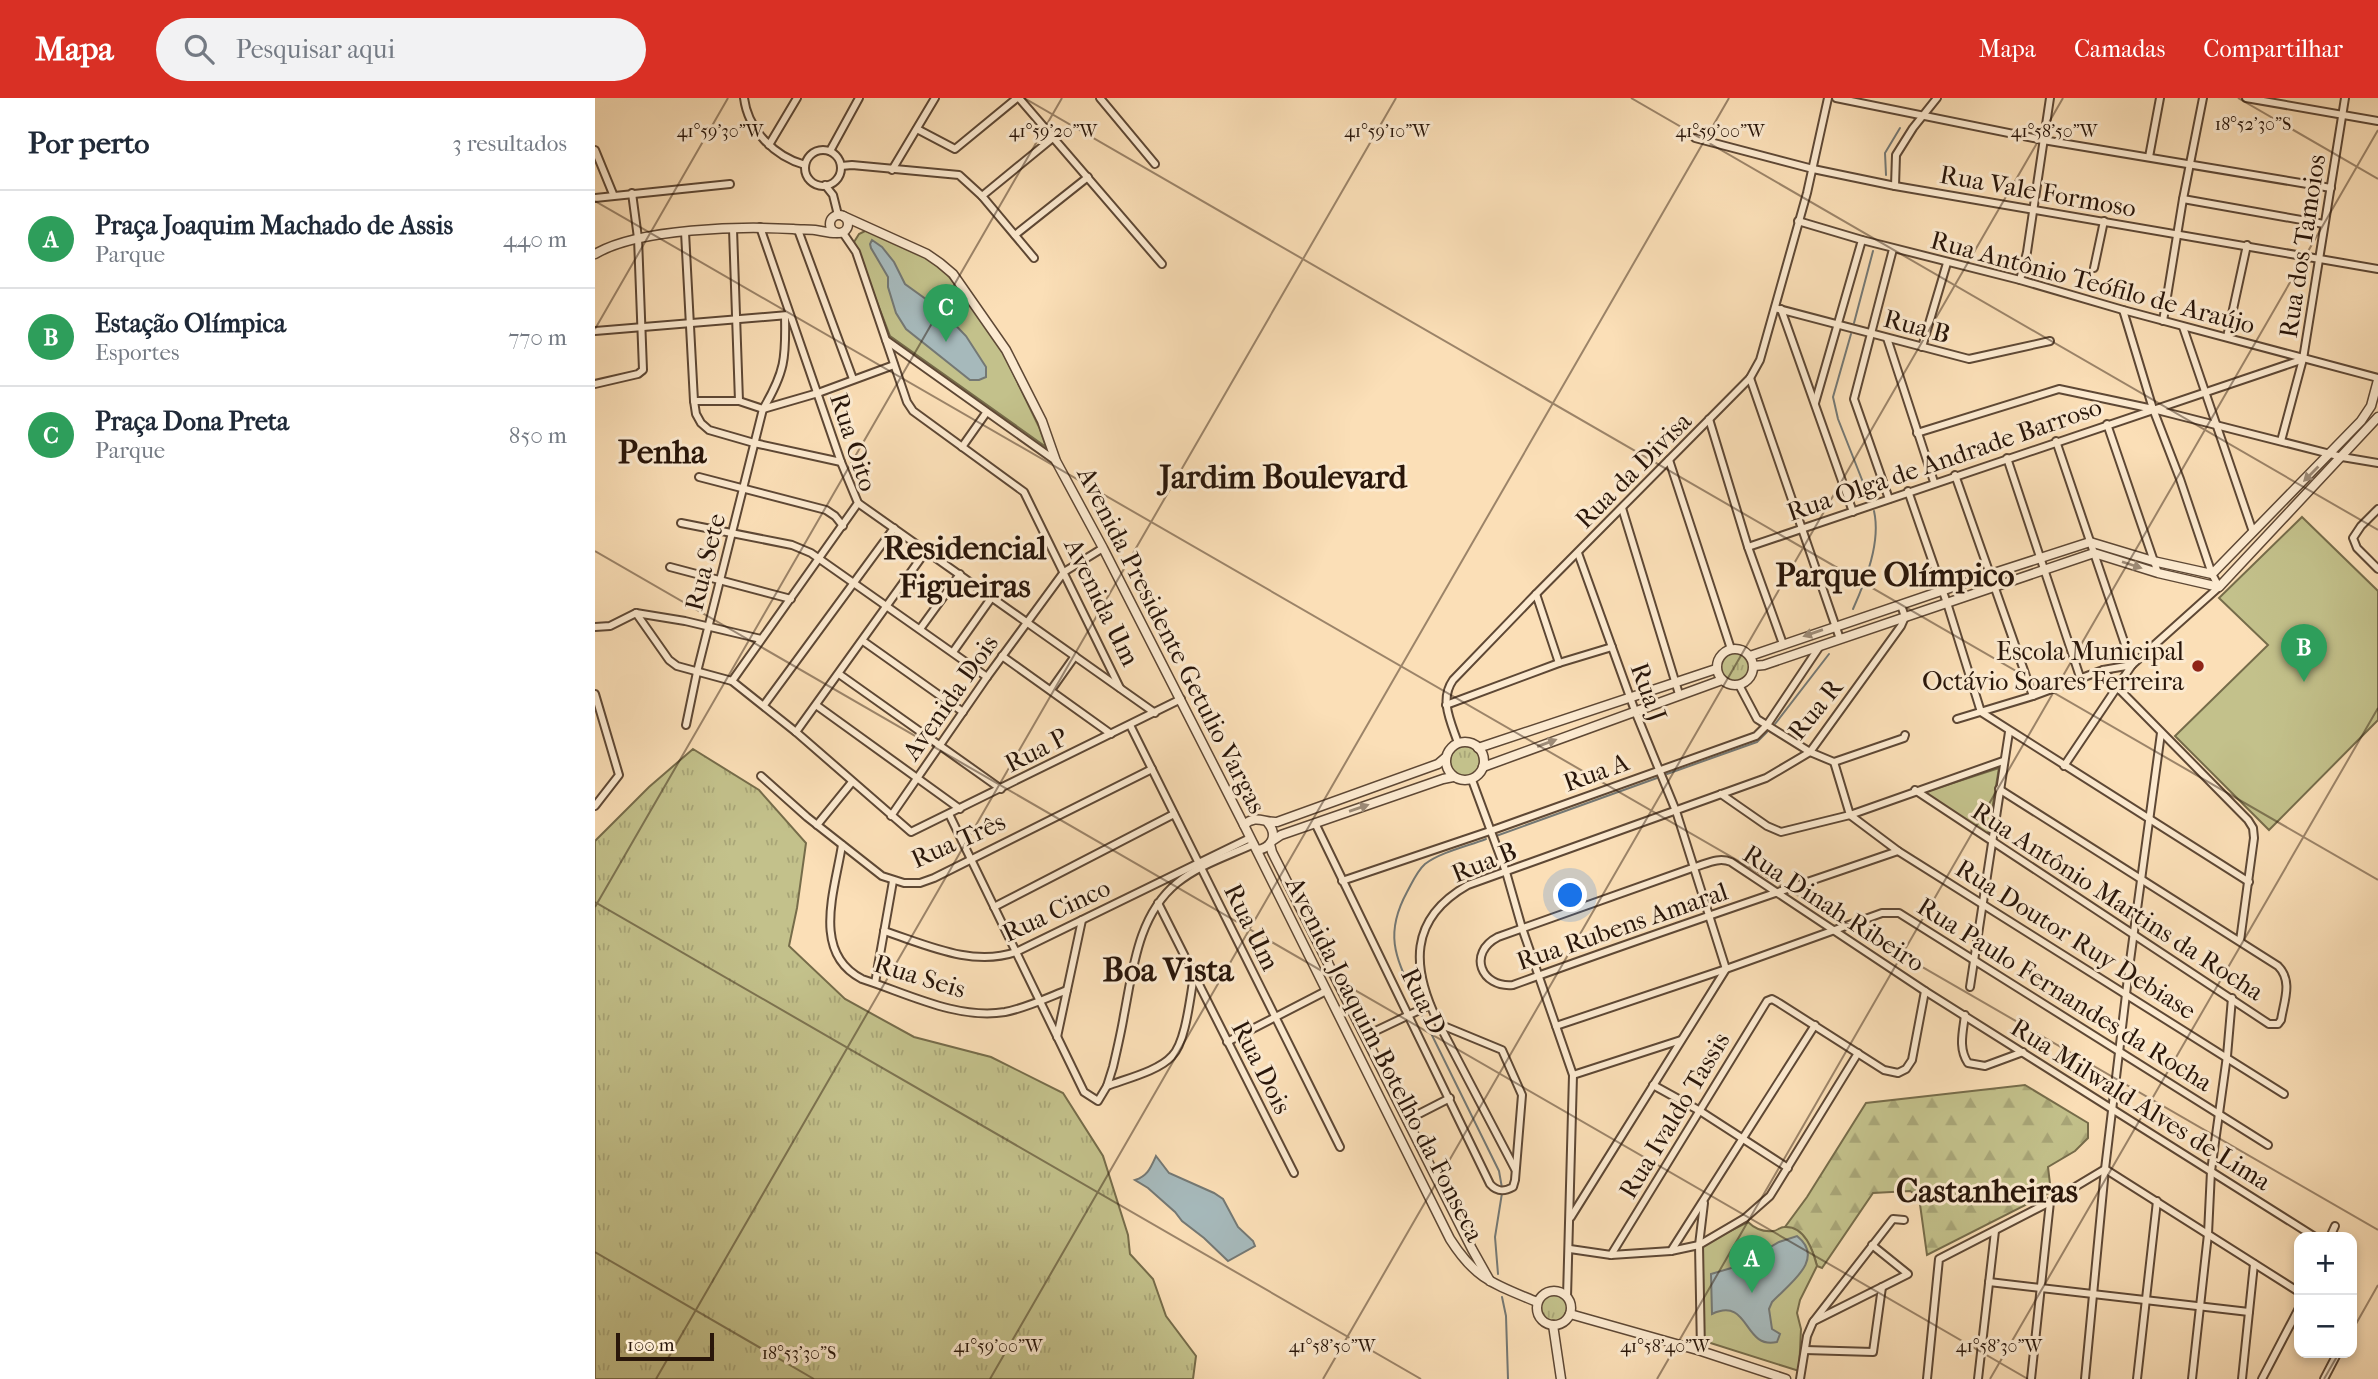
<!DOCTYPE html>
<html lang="pt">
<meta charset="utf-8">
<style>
:root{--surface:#fff;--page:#f2f2f3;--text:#1f2937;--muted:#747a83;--line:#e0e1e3;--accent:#d93025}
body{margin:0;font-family:"IM FELL French Canon",serif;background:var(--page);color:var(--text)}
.controls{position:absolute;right:21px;bottom:21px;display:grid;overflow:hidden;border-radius:14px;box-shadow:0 4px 10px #0003}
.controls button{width:63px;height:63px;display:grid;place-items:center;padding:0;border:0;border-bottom:2px solid var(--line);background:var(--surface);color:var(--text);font:35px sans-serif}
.scale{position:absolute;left:21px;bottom:18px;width:98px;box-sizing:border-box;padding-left:7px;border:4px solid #29160a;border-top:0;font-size:19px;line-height:24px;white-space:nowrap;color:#29160a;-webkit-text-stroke:5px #fcead0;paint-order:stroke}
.you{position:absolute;left:976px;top:798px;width:24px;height:24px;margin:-18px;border:5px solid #fff;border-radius:50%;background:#1a73e8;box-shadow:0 0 0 10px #1a73e833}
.badge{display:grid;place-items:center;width:46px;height:46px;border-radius:50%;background:var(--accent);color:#fff;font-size:23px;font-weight:700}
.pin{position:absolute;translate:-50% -58px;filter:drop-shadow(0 2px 4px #0008)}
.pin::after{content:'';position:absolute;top:37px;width:24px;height:21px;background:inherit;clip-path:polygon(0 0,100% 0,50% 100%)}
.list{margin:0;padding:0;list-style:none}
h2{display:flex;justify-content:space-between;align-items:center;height:91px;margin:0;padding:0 28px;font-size:30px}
h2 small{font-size:23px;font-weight:400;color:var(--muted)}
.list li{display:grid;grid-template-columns:46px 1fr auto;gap:21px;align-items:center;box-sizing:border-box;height:98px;padding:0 28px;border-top:2px solid var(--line)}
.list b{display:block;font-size:26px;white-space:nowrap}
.list p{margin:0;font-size:23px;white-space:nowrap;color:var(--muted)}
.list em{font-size:23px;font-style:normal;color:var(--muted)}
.icon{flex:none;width:38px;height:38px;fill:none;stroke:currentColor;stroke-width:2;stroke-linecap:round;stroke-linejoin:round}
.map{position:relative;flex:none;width:1783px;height:1281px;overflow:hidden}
header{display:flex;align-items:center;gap:42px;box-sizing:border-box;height:98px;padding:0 35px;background:var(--accent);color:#fff}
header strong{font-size:33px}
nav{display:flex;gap:38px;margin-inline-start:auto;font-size:24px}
.search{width:490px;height:63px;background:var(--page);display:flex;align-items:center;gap:18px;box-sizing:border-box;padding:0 24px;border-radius:38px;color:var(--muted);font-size:26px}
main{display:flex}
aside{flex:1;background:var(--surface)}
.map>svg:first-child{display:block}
.grass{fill:url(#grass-tufts);stroke:#766c4a;stroke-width:2}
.forest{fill:url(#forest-firs);stroke:#766c4a;stroke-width:2}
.park{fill:#c3c18b;stroke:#766c4a;stroke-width:2}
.water{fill:#a6b9bb;stroke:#747874;stroke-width:2}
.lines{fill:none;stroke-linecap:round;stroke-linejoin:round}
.stream{stroke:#747874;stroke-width:2}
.minor-casing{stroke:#5e4835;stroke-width:10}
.tertiary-casing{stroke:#5e4835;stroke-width:11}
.minor{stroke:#fcead0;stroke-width:6}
.tertiary{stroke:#fcead0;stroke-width:8}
.oneway{fill:#9d8b77}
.ticks{fill:none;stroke:#29160a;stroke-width:2;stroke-opacity:0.45}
.poi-dot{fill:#8f2418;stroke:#fcead0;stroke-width:2.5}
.labels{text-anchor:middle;stroke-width:6;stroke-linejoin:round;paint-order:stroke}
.street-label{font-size:26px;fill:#29160a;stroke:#fcead0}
.poi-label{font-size:26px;fill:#29160a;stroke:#fcead0;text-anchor:end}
.district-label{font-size:33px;font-weight:bold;fill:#29160a;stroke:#fcead0}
.ticks-label{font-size:18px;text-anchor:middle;fill:#29160a;stroke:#fcead0;stroke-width:6;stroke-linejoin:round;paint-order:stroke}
</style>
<header>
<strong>Mapa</strong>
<div class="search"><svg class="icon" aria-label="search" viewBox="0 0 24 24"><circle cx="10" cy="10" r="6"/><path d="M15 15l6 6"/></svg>Pesquisar aqui</div>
<nav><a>Mapa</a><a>Camadas</a><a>Compartilhar</a></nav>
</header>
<main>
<aside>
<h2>Por perto<small>3 resultados</small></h2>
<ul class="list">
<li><span class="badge" style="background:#2e9e5b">A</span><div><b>Praça Joaquim Machado de Assis</b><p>Parque</p></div><em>440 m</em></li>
<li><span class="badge" style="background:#2e9e5b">B</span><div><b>Estação Olímpica</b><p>Esportes</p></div><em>770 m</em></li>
<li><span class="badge" style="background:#2e9e5b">C</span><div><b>Praça Dona Preta</b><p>Parque</p></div><em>850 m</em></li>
</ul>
</aside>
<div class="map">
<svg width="1783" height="1281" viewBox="0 0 1783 1281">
<defs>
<pattern id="grass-tufts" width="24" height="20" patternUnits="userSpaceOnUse" patternTransform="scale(1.75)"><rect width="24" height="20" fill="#c3c18b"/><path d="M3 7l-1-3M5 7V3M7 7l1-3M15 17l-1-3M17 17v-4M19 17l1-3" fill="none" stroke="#a8a577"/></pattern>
<pattern id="forest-firs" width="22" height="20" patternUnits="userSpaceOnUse" patternTransform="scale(1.75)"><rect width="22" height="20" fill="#c3c18b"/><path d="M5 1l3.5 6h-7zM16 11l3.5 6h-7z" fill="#a8a577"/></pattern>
</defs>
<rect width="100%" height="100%" fill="#fbdfb7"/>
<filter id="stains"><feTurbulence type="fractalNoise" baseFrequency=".00286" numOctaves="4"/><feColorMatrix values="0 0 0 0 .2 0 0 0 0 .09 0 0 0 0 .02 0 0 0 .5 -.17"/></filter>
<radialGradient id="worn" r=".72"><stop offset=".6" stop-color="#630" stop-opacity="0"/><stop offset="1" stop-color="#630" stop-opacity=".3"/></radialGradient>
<g class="grass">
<circle cx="1140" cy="569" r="15"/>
<circle cx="870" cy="663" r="15"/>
<path d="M98,651l66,41 47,53 -9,65 -8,38 56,53 69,38 77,20 72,36 40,63 25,79 2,19 23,25 13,37 30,40 -3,23h-598v-538l54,-54z"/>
<circle cx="959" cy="1210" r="15"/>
</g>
<path class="forest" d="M1430,987l63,38v15l-13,13 -27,16 3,25 -124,63 -8,-58 -9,-6 -37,2 -51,75 -5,-2c-5,-20 -11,-32 -32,-39l22,-30 59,-94z"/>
<g class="park">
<path d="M270,133h4l57,26 21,17 44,58 12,20 36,75 7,20 -156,-111 -36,-94 5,-8z"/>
<path d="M1707,419l76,74v129l-109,110 -94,-94 93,-91 -49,-47z"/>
<path d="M1404,670l-11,66 -66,-41z"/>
<path d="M1153,1124c7,7 15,10 25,9 4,0 7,-4 11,-4 21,-2 29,24 33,39l-17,34 -3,13 4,16 -2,42 -98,-31 -1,-94z"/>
</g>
<g class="water">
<path d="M277,142l10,7 12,15 11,22 36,26 25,26 20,31v10l-7,3h-9l-64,-51 -10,-16 -8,-26v-10l-17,-29 -1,-4z"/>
<path d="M561,1058l13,17 45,20 9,6 15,28 15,14 2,5 -27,15 -24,-23 -22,-17 -7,-9 -27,-24 -13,-8c13,-4 16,-13 21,-24z"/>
<path d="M1202,1138c29,23 -7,47 -25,66l-3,7 3,20 8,5 -3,8c-34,8 -27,-46 -65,-28l-1,-40 27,-8 41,-24z"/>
</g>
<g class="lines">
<g class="stream">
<path d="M1291,77l-1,-22 15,-25"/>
<path d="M1259,225l19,-72"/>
<path d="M1256,236l-18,63 5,22 32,81"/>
<path d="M1258,511c13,-29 28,-67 21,-98"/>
<path d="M1180,626l54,-70"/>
<path d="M1072,676l90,-32 10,-10"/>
<path d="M901,738l161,-58"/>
<path d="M823,907c-20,-44 -36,-67 -11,-113 5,-9 10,-21 18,-28 16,-12 43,-18 61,-25"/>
<path d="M827,917l77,156 3,17"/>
<path d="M903,1176l-3,-37 7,-44"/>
<path d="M907,1199l4,19 2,63"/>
</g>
<g class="minor-casing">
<g id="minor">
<path d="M149,0c4,32 31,59 61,67"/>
<path d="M424,0l143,166"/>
<path d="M505,0l55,66"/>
<path d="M1241,0l207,42 288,48"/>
<path d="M1651,0l132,23"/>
<path d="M322,31l38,20 62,-51"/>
<path d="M1100,40l118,31 82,17 483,83"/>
<path d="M174,47l28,-47"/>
<path d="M0,52l18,44"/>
<circle cx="228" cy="70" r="18"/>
<path d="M235,53l29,-53"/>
<path d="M1554,59l11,-59"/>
<path d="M246,68l11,-1 107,10 23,21 52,62"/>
<path d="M297,72l43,-72"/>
<path d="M230,87l8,10 5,20"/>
<path d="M1300,88l1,-31 17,-27 24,-30"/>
<path d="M387,98l72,-59"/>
<path d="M0,100l135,-14"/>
<path d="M1588,101l141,25"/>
<path d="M1203,123l64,19 158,40 103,30 255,68"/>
<path d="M138,131l6,172"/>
<path d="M203,132l55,149"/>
<path d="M90,134l9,169 2,13 5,9 8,7 45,13 87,19"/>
<path d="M248,135l13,19 51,150 6,9 111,81 96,196"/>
<path d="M420,137l73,-58"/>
<path d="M1499,170l10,-47"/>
<path d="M1425,182l7,-28 23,-154"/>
<path d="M1180,210l194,51 81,-18"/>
<path d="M1186,211l72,203"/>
<path d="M1568,223l20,-122 20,-101"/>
<path d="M1588,229l70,205"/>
<path d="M0,233l193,-16"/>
<path d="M1632,239l20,-92"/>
<path d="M1292,240l47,144"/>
<path d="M291,242l170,121"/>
<path d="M1327,249l25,-84"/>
<path d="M1155,280l90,261"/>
<path d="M0,286l43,-10 5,-4 -5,-132 -6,-45"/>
<path d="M99,303h45l24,8 55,-16 76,-28"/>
<path d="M1220,305l47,-163"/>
<path d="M1114,321l39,128 35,97"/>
<path d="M1512,326l51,149"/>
<path d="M1322,335l142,-44 94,20 189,48 36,6"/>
<path d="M1461,343l76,224"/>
<path d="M1686,343l22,-82 42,-261"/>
<path d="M367,349l24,-34"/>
<path d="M1412,360l73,219"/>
<path d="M1074,362l62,189"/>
<path d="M1360,377l78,221"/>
<path d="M104,379l127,33 9,6 8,10"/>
<path d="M1313,393l40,115 33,106 268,170"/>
<path d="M1294,401l-35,-100 39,-150"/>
<path d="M263,405l297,210"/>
<path d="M1027,410l57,186"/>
<path d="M1783,411l-17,17 -8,12 4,10 21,21"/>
<path d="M86,425l111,22 19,8 176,124"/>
<path d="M1153,449l553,-187"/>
<path d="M75,469l121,32"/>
<path d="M941,496l23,69"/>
<path d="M41,515l33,47 8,6 55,15 64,51 115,100 270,-133"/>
<path d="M0,529l15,-1 26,-13 49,8 76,18"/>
<path d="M325,531l40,-55"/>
<path d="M268,543l100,71"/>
<path d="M358,554l39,-55"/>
<path d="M407,558l109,78"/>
<path d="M1508,572l15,18 130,132 5,8 1,10 -14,103"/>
<path d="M244,576l162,115"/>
<path d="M137,583l126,-178 -17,-41 -81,-235"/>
<path d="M1144,587l18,34 53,33 24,10 70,-24 1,-3"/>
<path d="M456,592l24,-34"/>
<path d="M0,596l24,81 -24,31"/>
<path d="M169,607l130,-177"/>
<path d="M221,607l144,104"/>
<path d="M851,607l113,-42 53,-16"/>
<path d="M1362,621l76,-23 70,-26 29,-5"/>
<path d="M91,627l11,-53 66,-263c22,-37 23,-51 22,-93"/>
<path d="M535,627l210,422"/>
<path d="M201,634l130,-181"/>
<path d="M863,645c-7,-21 -19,-43 -5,-63l83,-86 214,-216 10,-18 47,-167 21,-95"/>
<path d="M1239,664l16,53 48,36 386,243"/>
<path d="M1469,668l68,-101 87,-78 -7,-13 -32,-95 -27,-70 -30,-99"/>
<path d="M166,678l46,41 75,59 22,7h16l14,-5 218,-109"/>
<path d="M877,682l34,92 16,56 51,147 -6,222"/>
<path d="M1320,692l354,234h9l3,-4c3,-19 12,-39 -3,-54l-279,-177"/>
<path d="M1126,696l46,32 14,6 69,-17 153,-54"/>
<path d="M354,716l135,278 14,9 9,-15 6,-19c4,-17 8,-34 11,-52 9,-46 14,-100 53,-132 22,-18 51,-27 77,-39"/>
<path d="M296,718l96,-139 77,-105 39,-24"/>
<path d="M720,725l175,361c7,8 14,8 23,3l2,-7 7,-85 -20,-45 -63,-26c-28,-56 -31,-105 29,-139l298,-107 44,-26 91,-126 4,-9 -4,-12"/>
<path d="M222,727l35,-43"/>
<path d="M247,747c-7,45 -31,108 20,134 44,14 95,41 143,33 21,-4 42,-14 62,-22"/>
<path d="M1303,753c-128,44 -257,87 -385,134 -32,3 -46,-32 -15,-48l197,-70c13,-4 24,-10 36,-5l194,129 390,246"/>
<path d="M747,783l148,-50 266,-95 11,-11 53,-79"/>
<path d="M563,805l136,270"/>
<path d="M399,809l180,-93"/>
<path d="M289,833c43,14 88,36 132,21l234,-114"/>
<path d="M280,885l18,-102"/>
<path d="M1375,889l39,-255"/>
<path d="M1370,917c-2,17 -7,33 3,48l17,3 38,-14"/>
<path d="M844,926l76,145"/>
<path d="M961,928l170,-57 156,-56h17l369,232"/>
<path d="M770,938l65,-31"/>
<path d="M462,939l25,-117"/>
<path d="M632,944l99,-51"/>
<path d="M978,977l108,-35"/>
<path d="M1058,987l47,26 88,57"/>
<path d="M512,988c18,-7 52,-15 65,-30 14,-14 18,-59 22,-80"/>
<path d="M812,1022l43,-22"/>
<path d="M976,1119l155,-248 -50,-158 -41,-100 -57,-158"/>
<path d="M1735,1139l5,-11"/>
<path d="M975,1151l41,6 60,-4 28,-6 46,-27 25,-22 88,-143"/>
<path d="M1076,1153l144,-226"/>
<path d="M1016,1157l156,-254 5,-2 7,4 105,67 14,3 8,-4 6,-9 13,-69"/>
<path d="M1394,1184l260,30"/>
<path d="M1219,1223l94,-47 -36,-29"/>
<path d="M1210,1252l68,2 9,-65"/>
<path d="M1106,1253l-2,-106 5,-42"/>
<path d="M1205,1281l7,-43 6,-14 80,-103 11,1"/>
<path d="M1332,1281l12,-120 111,-57 55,-33 194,123"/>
<path d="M1383,1281l17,-148"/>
<path d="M1436,1281l19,-177"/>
<path d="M1490,1281l20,-210 25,-208 31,-228"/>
<path d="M1542,1281l20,-178"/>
<path d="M1597,1281l16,-145 3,-63 16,-115 5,-58"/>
<path d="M1647,1281l12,-115"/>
<path d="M1667,1281l37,-71"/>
<path d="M1729,1281l12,-23"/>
</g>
</g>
<g class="tertiary-casing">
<g id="tertiary">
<circle cx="244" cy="126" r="9"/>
<path d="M248,118l84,38 13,9 13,11 53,76 36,71 14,40 47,87 141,277 206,414c26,41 44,45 87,63"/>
<path d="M0,156c44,-26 147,-28 198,-25 7,1 15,0 22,1 7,1 14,3 21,3"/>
<circle cx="1140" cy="569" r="18"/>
<path d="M1155,558l241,-82 99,-32 63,19 59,13 149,-153 10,-15 7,-26"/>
<path d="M1159,568l10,-1 330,-112 64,20 61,14 159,-170"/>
<circle cx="870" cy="663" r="19"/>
<path d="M883,650l238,-79"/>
<path d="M888,669l239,-87"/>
<path d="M649,727c12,-11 20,-2 33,-3l161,-58 7,-6"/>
<path d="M677,743l9,-6 162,-56 10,-2"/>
<path d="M675,746l2,8 200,397 18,32"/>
<path d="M662,752c15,-2 21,-15 11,-27"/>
<circle cx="959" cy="1210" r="17"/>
<path d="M975,1216l131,37 85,28"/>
<path d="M958,1227l8,54"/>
</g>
</g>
<use href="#minor" class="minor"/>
<use href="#tertiary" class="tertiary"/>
</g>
<defs><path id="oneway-solid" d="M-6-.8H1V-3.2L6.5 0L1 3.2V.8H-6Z" transform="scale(1.75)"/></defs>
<g class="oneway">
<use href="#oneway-solid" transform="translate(1716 376) rotate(135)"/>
<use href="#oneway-solid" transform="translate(1537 467) rotate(18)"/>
<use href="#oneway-solid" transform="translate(1218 535) rotate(161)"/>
<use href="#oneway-solid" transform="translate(952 645) rotate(-20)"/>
<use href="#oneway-solid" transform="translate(764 710) rotate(-19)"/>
</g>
<path class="ticks" d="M429,0l1354,782M1036,0l747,432M1643,0l140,81M0,103l1783,1029M0,231l133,-231M0,453l1433,828M0,804l826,477M0,809l467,-809M0,1154l219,127M1757,1233l26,-46M61,1281l740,-1281M395,1281l739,-1281M728,1281l740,-1281M1062,1281l721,-1249M1395,1281l388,-671M1729,1281l15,-26"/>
<circle class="poi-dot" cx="1603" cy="568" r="7"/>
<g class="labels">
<g class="street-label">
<text transform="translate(1443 93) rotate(10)" y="9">Rua Vale Formoso</text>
<text transform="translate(1707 148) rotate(-81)" y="9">Rua dos Tamoios</text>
<text transform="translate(1498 184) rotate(15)" y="9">Rua Antônio Teófilo de Araújo</text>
<text transform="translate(1322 228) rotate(15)" y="9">Rua B</text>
<text transform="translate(259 344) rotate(72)" y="9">Rua Oito</text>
<text transform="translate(1349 361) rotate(-19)" y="9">Rua Olga de Andrade Barroso</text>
<text transform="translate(1038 372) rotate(-45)" y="9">Rua da Divisa</text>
<text transform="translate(110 464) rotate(-76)" y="9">Rua Sete</text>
<text transform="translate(507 504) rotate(64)" y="9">Avenida Um</text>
<text transform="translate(577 542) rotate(63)" y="9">Avenida Presidente Getulio Vargas</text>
<text transform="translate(1054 594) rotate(70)" y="9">Rua J</text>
<text transform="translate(355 599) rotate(-55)" y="9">Avenida Dois</text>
<text transform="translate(1220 611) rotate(-51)" y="9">Rua R</text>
<text transform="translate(441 652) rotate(-27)" y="9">Rua P</text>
<text transform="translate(1001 674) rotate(-20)" y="9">Rua A</text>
<text transform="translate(363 742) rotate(-24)" y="9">Rua Três</text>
<text transform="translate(889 764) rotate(-22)" y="9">Rua B</text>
<text transform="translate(1523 803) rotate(33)" y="9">Rua Antônio Martins da Rocha</text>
<text transform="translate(1239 810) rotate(33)" y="9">Rua Dinah Ribeiro</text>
<text transform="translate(461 812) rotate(-25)" y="9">Rua Cinco</text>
<text transform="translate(1027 828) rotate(-19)" y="9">Rua Rubens Amaral</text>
<text transform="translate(657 829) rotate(64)" y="9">Rua Um</text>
<text transform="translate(1481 841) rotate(32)" y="9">Rua Doutor Ruy Debiase</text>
<text transform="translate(325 878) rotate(17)" y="9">Rua Seis</text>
<text transform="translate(1470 896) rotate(32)" y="9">Rua Paulo Fernandes da Rocha</text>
<text transform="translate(829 903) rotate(64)" y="9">Rua D</text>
<text transform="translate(790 961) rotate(63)" y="9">Avenida Joaquim Botelho da Fonseca</text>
<text transform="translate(667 969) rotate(63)" y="9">Rua Dois</text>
<text transform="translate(1546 1006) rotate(32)" y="9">Rua Milwald Alves de Lima</text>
<text transform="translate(1079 1017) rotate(-59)" y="9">Rua Ivaldo Tassis</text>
</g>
<g class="poi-label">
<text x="1589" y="562">Escola Municipal<tspan x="1589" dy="30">Octávio Soares Ferreira</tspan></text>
</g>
<g class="district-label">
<text x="67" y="365">Penha</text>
<text x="688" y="390">Jardim Boulevard</text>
<text x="370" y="461">Residencial<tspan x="370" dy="38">Figueiras</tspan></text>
<text x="1300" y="488">Parque Olímpico</text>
<text x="573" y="883">Boa Vista</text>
<text x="1392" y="1104">Castanheiras</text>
</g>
</g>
<g class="ticks-label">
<text x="1658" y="32">18°52'30"S</text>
<text x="458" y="39">41°59'20"W</text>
<text x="125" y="39">41°59'30"W</text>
<text x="792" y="39">41°59'10"W</text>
<text x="1125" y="39">41°59'00"W</text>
<text x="1459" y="39">41°58'50"W</text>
<text x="403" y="1254">41°59'00"W</text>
<text x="737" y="1254">41°58'50"W</text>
<text x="1070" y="1254">41°58'40"W</text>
<text x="1404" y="1254">41°58'30"W</text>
<text x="204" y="1261">18°53'30"S</text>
</g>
<rect width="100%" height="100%" filter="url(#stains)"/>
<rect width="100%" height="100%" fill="url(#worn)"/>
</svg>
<div class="controls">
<button>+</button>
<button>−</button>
</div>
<div class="scale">100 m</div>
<div class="you"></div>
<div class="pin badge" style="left:1157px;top:1195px;background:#2e9e5b">A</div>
<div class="pin badge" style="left:1709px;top:584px;background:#2e9e5b">B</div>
<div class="pin badge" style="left:351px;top:244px;background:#2e9e5b">C</div>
</div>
</main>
